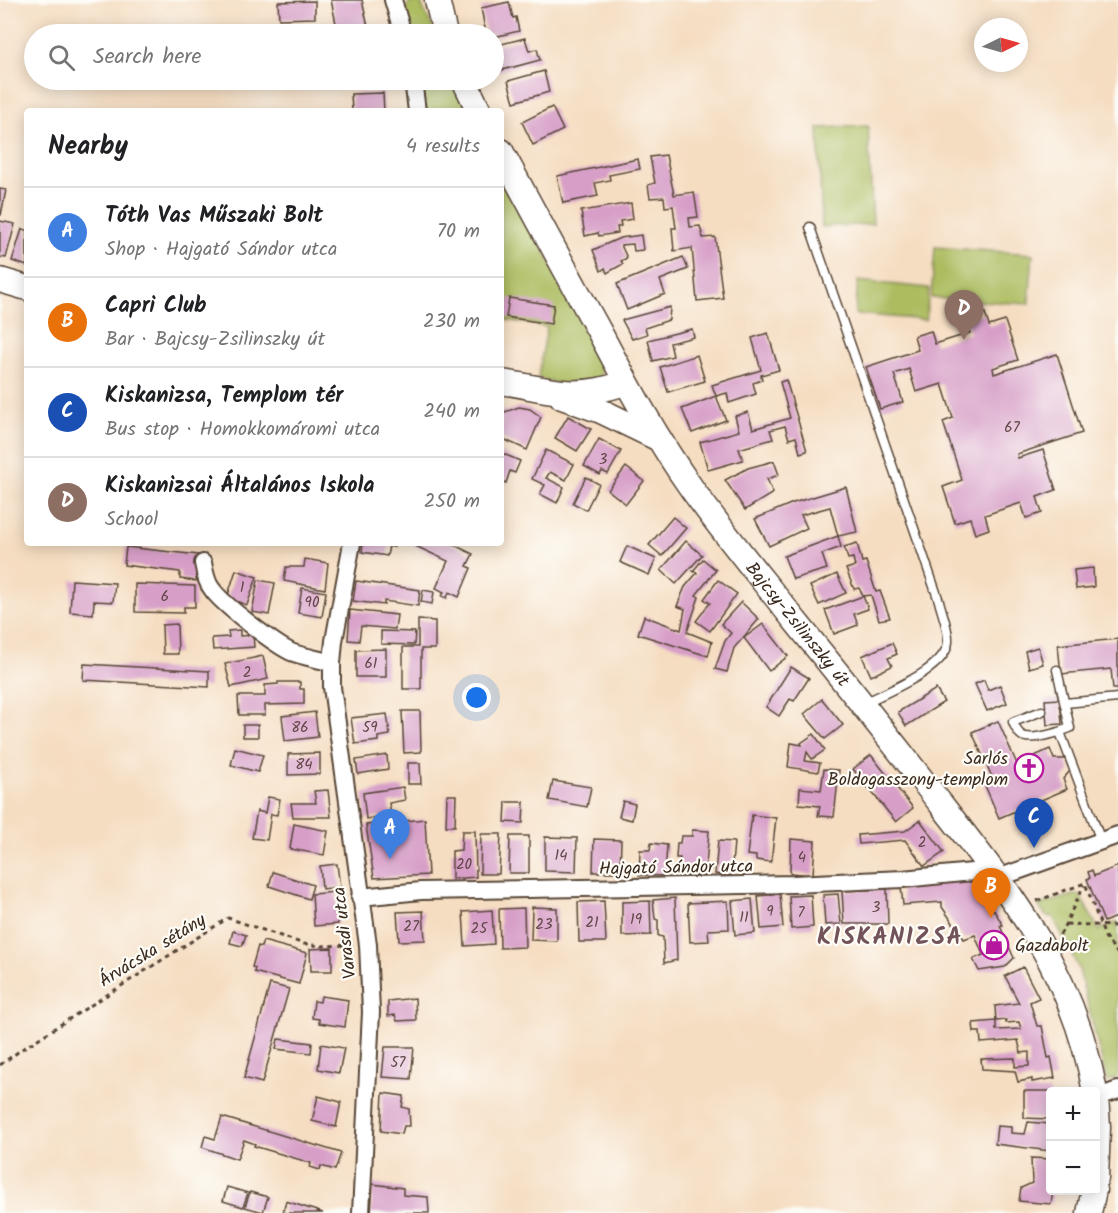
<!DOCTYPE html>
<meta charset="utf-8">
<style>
:root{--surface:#fff;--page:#f6f6f6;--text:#202124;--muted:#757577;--line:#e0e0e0;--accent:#b5179e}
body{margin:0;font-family:Kalam,sans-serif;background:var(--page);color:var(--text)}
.controls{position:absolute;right:18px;bottom:18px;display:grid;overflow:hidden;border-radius:6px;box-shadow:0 3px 15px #0003}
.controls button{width:54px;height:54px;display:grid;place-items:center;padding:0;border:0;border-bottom:2px solid var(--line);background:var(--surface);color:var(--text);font:30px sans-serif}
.compass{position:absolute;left:974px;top:18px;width:54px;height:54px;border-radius:50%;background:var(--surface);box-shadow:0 3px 15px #0003;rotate:85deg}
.you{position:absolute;left:477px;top:698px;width:21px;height:21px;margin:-15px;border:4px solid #fff;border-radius:50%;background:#1a73e8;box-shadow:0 0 0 9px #1a73e833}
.badge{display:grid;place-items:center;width:39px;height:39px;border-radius:50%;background:var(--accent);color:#fff;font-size:20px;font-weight:700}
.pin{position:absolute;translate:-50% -50px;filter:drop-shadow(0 2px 3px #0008)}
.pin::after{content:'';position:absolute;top:32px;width:21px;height:18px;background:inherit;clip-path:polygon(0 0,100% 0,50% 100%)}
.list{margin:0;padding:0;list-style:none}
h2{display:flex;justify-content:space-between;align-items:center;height:78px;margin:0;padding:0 24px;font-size:26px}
h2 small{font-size:20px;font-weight:400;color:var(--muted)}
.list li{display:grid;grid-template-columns:39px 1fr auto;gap:18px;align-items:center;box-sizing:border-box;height:90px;padding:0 24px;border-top:2px solid var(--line)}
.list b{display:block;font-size:22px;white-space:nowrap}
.list p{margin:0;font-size:20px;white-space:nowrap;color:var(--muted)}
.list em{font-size:20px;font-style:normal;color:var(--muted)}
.icon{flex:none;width:33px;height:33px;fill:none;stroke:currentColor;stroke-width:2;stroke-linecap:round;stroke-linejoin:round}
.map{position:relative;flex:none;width:1118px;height:1213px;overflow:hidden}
.search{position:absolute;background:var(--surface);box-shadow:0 3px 15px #0003;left:24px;top:24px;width:480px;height:66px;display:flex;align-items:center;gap:15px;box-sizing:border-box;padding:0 21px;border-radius:33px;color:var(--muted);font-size:22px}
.panel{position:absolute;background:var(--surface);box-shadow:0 3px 15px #0003;left:24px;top:108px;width:480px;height:438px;border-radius:6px}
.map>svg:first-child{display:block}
.green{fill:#acbc5e;stroke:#74733e;stroke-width:1.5}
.building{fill:#d79fc8}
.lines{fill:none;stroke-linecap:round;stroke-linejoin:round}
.lane-casing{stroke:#574536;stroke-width:11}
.street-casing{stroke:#574536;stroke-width:20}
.secondary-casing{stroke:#574536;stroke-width:27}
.path{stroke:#574536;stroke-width:3;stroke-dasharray:4.5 4.5;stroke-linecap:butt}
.lane{stroke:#fff;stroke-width:8}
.street{stroke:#fff;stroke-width:16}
.secondary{stroke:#fff;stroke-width:24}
.labels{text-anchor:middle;stroke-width:4.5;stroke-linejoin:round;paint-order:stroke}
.number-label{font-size:15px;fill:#624748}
.street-label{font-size:18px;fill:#3b2a1e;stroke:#fdfcf7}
.poi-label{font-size:18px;fill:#3b2a1e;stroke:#fdfcf7;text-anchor:end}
.district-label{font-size:24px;font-weight:bold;letter-spacing:1.5px;fill:#72535a;stroke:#fdfcf7}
</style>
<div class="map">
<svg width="1118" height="1213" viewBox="0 0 1118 1213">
<rect width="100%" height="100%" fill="#fdfcf7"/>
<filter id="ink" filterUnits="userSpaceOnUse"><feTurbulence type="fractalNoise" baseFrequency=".0167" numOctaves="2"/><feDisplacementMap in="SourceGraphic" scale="12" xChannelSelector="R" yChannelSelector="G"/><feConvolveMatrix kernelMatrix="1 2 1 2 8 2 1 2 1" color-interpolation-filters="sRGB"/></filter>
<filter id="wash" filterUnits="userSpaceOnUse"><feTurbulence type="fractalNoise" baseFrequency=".008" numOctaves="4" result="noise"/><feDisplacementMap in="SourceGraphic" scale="24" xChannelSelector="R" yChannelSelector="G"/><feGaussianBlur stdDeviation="1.35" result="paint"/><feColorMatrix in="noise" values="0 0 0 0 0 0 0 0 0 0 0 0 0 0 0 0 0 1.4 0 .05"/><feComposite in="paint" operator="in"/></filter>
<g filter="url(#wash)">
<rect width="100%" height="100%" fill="#f5ddc1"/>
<g class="green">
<path d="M414,1l6,1 16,32h-27l-4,-25 4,-6z"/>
<path d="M418,80h36l15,31h-44z"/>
<path d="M868,126l5,98 -51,3 -4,-99z"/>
<path d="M501,171l98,181 3,14 -2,14 -36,5 -26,-7 9,-51 -46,-8 2,-39h-2z"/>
<path d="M935,247l98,7 -4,50 -98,-6z"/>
<path d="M858,281l71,7 -3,32 -71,-6z"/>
<path d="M1079,894l20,36 19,-8v155l-11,5 -28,-113 -26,-52 -7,-1 -8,-11z"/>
</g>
<g id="blocks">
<g class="building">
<path d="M331,0h31l6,27 -30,6z"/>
<path d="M315,1v17l-36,1 -1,-17z"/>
<path d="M509,2l4,16 3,-1 3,14 -25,6v-3h-8l-5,-26z"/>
<path d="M525,38l4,13 8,-2 3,11 -45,12 -1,-26z"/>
<path d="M544,71l5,21 -35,10 -6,-21z"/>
<path d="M383,93l1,18h-32l-1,-17z"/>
<path d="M552,107l11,23 -30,15 -11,-23z"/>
<path d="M666,155l8,40 20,-3 4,25 -9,1 1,9 10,-1 3,12 12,-1 8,61 -26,3 -5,-53 -18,3 -2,-23h4l-3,-22 -8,1 -1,-10 -14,1 -2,-13 7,-2 -5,-26z"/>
<path d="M638,159l2,10 -31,6 1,5 -15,3 3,13 -35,7 -6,-27z"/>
<path d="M0,189l6,1 -5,25h-1z"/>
<path d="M631,203l2,16 -13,2 1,5 -4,1 1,6 -19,3 -1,-3 -13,3 -4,-25z"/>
<path d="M0,221l15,3 -9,34 -6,-1z"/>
<path d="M22,229l5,1v36l-15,-5z"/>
<path d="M641,235l2,15 -9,1 -1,-7 -12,1 6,13 -6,3 2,3 -16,9 -2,-5 -4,3 -8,-21 27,-12z"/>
<path d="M683,257l5,12 -28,11 5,14 -38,16 -10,-26z"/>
<path d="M509,298l45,7 -3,19 -45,-7z"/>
<path d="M670,307l-1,13 -24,8 2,6 -15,5 -10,-19z"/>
<path d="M985,313l4,13 16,-5 13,39 -25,8 1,6 63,-20 25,79 -65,21 1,4 25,-8 13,40 -19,7 5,16 -16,5 -5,-15 -36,12 4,14 -14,5 -5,-16 -15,5 -12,-36 19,-7 -19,-58 10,-4 -11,-34 -26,8 -7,-23 -15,5 9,28 -23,7 -14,-42 52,-17 -4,-14 17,-5 4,13 35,-11 -4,-14z"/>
<path d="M692,329l2,8 -24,6 3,13 -20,5 -5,-21z"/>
<path d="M768,333l11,37 -18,5 1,5 -9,3 3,11 -27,9 -2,-10 -11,3 -4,-11 49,-15 -9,-32z"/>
<path d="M697,355l8,26 -37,11 -8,-25z"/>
<path d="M786,380l21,71 -7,2 -4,-16 -7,2 -4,-13 -15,4 3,9 -34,10 4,11 -35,10 -8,-28 39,-11 -4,-15 13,-4 5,17 37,-11 -10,-36z"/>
<path d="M716,396l10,24 -34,13 -10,-24z"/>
<path d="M519,407l11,2 11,8 -14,33 -26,-12v-29l4,3z"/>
<path d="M568,416l23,13 -14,22 -22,-13z"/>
<path d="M599,439l22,12 -13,23 -6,-3 -2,4 -16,-9z"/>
<path d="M546,450l28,14 -8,16 -16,-8 -4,6 18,9 -7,16 -17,-9 5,-9 -13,-6z"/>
<path d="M501,453l19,8 -5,12 -5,-2 -4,12 -5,-2z"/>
<path d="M774,461l5,14 -12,4 6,14 -28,17 -20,-30 23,-12z"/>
<path d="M626,467l18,14 -18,23 -18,-14z"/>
<path d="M586,477l13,7 -13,26 -13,-7z"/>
<path d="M846,487l11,45 -19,4 3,11 -19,7 5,15 -34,10 -9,-23 54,-20 -8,-29 -29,8 6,13 -38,18 -14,-27 38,-16z"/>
<path d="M673,517l13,11 -24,28 -13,-11z"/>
<path d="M686,541l16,14 -26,29 -15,-14z"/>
<path d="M363,543h32l-1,4 -5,-1 -2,10 -25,-4z"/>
<path d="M409,543h41l23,11 -6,12 4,2 -12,29 -10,-5 -2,6 -5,-2 2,-4 -8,-4 12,-27z"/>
<path d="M857,543l5,19 4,-1 10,31 4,-1 10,27 -11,2 -8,-25 -8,1 -4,-8 -5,1 -8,-20 9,-3 -2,-8 -5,1 -4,-12z"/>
<path d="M627,546l29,13 -7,16 -29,-13z"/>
<path d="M126,547l72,8 -2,26 -16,-2v-7l-56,-7z"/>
<path d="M305,559l23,4 -3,26 -41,-8 2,-14h18z"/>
<path d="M703,559l13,11 -20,25 3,2 -12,35 25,10 -4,14 -70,-22 6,-18 37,14 4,-21 -8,-3 8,-19 12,-14 -4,-2z"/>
<path d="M1093,568l1,19 -18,2 -2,-19z"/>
<path d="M236,570l21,7 -10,28 -20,-7z"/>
<path d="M837,574l9,19 -27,12 -9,-19z"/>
<path d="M72,580l43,3 -2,19 -19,-1 -1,13 -23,-2z"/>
<path d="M258,580l17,3 -6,32 -17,-3z"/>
<path d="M718,580l19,14 -27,37 -14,-10 14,-18 -6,-4z"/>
<path d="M356,581l64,9 -2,16 -34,-5v4l-31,-4z"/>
<path d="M135,584l60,2v21h-11v6l-49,-1z"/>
<path d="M302,588l24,4 -4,25 -24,-4z"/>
<path d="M423,590l11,2 -2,12 -11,-2z"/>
<path d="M863,596l5,13 -14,5 4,11 -24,9 -9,-24z"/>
<path d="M741,602l18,17 -25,29 -7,24 -12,-3 10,-28 6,-8 -10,-9z"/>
<path d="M350,610l47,5 -2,14 -34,-3 -2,15 -11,-1z"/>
<path d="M418,620l17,1v28h-14v40h-18v-42h15z"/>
<path d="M177,624l1,30h-15l-1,-29z"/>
<path d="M763,624l25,32 -19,15 -25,-33z"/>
<path d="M240,630v6l13,-1 1,12 -41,3 -1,-12 17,-1 -1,-6z"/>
<path d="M381,631l34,1 -1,13 -33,-1z"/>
<path d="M1118,639v50h-5l-2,-20 -50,5 -3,-29z"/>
<path d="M892,643l5,11 -9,4 4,8 -21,10 -9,-20z"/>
<path d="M1038,647l5,17 -14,4 -4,-17z"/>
<path d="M386,649v28h-30v-27z"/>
<path d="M263,656l5,23 -37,8 -6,-23z"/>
<path d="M84,664l125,7v16l-126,-7z"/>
<path d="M791,667l18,11 -15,23 -4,-2 -11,17 -13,-9z"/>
<path d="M984,680l4,10 12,-5 7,18 -20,8 -12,-27z"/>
<path d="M278,682h22v7h4v15l-39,1v10h-26l-1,-19h27v-11l13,-1z"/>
<path d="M936,689l8,13 -38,24 -8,-14z"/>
<path d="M822,699l21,26 -18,14 -21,-25z"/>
<path d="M1060,699l2,25 -15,1 -2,-25z"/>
<path d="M402,711h18l1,41 -17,1z"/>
<path d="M315,712l3,25 -33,4 -3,-25z"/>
<path d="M387,714l3,21 -12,2v4l-23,3 -4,-26z"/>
<path d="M998,721l19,43 33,-15 4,10h11l5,12 -7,8 4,10 -68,29 -16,-37 9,-4 -20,-45z"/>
<rect x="243" y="725" width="15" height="12"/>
<path d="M814,734l11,16 -13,9 -5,-7 -2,9 15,2 -2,9 -30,-5 3,-24 11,2 -1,-2z"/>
<path d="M235,748l28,7 -5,17 -27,-7z"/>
<path d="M320,753v21l-32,1v-21z"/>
<path d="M387,755l1,14 -30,5 -2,-14z"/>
<path d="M871,755l42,53 -17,14 -43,-53z"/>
<path d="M408,763h12l1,21h-13z"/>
<path d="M824,769l15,1 -5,47 -16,-1 2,-10 -21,-2 1,-16 21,2z"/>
<path d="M553,781l38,6 -4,20 -38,-7z"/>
<path d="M403,787l2,13 -16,3 2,12 -25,4 -3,-26z"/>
<path d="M328,790l3,27h-38l-2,-14h25l-2,-12z"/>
<path d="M447,795h9l-1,31h-9z"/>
<path d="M268,797l12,2 -3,16 -6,-1 -4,26 -15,-2 5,-27 8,2z"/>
<path d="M623,801l12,3 -3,16 -13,-3z"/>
<path d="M506,802h18l-1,21 -18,-1z"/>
<path d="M752,815l24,3 -5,44 -15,-2v-4l-9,-1z"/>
<path d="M425,819l3,56 -54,3 -8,-53z"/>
<path d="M920,820l24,32 -20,14 -19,-26 -46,4 -1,-9 47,-4z"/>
<path d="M294,824l34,7 -4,24 -34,-6z"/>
<path d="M692,830l17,1 -4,45 -21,-1 1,-8 -5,-1v-8h-4l1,-15h3l1,-7h11z"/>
<path d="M462,831h13l1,46 -24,2v-28l9,-1z"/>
<path d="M481,834h20l-2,40h-19z"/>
<path d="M510,836h19v37h-20z"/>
<path d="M545,837l32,1 -1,34 -31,-1z"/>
<path d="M594,839l27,1 -1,32h-27z"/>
<path d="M791,839l24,2 -2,34 -23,-2z"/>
<path d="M718,841l16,1 -3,34 -16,-2z"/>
<path d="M651,843l16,2 -2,31 -26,-1 1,-25h10z"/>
<path d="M337,864l3,23 -18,2 -2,-23z"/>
<path d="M1118,866v50l-14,6 -17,-43 3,-1 -2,-6 4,-2 2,6z"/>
<path d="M273,872l40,13 -4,14 -40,-13z"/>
<path d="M958,880l19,3 26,42 -3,1 14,32 -9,9 -26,4 -6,-12 10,-4 -8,-20 -11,4 -22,-32v-5l-39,3 -2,-19z"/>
<path d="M887,889l1,35h-44l-2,-33z"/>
<path d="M336,892l2,32 -24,2 -2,-32z"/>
<path d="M780,894l3,33 -22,2 -3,-33z"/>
<path d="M838,894l3,30 -16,1 -2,-30z"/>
<path d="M811,895l2,32 -22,2 -2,-33z"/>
<path d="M675,898l2,62 -13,3 -1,-26 -5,-1v-16l-3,-1 -2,-19z"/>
<path d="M752,899l3,34 -20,2 -3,-34z"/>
<path d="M604,901l2,41h-27l-1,-40z"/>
<path d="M650,901l1,34 -29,1v-34z"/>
<path d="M728,901l1,28 -21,1 1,11 -19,1 -2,-39z"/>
<path d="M532,907l25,1v33l-26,-1z"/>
<path d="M524,908l1,39 -25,1 -1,-39z"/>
<path d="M492,910l2,34 -29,2 -2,-34z"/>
<path d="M423,911l2,29 -26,1 -2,-29z"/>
<path d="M233,931l13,4 -4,11 -12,-3z"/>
<path d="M263,941l44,12 -8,31 -45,-12 1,-4 -3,-1 6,-21 3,1z"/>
<path d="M332,948v23h-21l-1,-22z"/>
<path d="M1023,967l16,31 -9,4 7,24h5l6,32 3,-1 4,21 -23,4v-3l-14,3 -3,-11 -33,-2 -1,-10 34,-1v9l14,-1v-14l-8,1 -3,-13 -37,3 -1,-11h-6l-1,-9 23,-2v9l25,-1 -2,-7 -13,1v-3l-10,1 -1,-15 24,-3 -14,-27z"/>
<path d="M270,984l19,5 -27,94 -18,-5z"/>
<path d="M321,996l27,4 -3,27 -26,-4v-4l-7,-1 2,-17 6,1z"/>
<path d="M415,998l1,22 -19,1 -2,-6 -7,1v-15z"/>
<path d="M278,1039l34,4 -1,10 -35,-4z"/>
<path d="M321,1044l23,4 -5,25 -21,-4z"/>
<path d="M385,1047h29l-3,32 -29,-2z"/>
<path d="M1024,1091h26v28l-26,-1z"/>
<path d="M383,1093l21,3 -2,11 7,2 1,17h-6l-2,8 -21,-3z"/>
<path d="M318,1096l23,6 -5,25 -24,-6z"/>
<path d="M222,1117l119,36 -6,17 -14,-4 -1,4 -10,-3 1,-4 -57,-17 1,-2 -11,-4 -7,19 -35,-12 3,-11 10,3z"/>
<path d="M1028,1122l22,2v27l-55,-7 2,-18 14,1v6l14,1z"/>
<path d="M1031,1158l19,1v31h3l-2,14 -32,-3 2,-13 11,-5z"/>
<path d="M373,1184l30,4v7l25,2 1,16h-58z"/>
<path d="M227,1187l21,6 -5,14 -20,-6z"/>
<path d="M250,1192l18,5 -5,15 -18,-5z"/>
<path d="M286,1201l37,12h-40z"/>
</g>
</g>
</g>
<g filter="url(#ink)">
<use href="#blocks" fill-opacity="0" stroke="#574536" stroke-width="1.5"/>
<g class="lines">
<g class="lane-casing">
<g id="lane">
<path d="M810,227l129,374c3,13 10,28 9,41 -2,28 -63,50 -85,62"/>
<path d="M1065,703l53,-5"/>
<path d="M1042,711l-29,11c2,5 4,10 8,13 9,7 39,-3 49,-7l-13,-58"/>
<path d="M1060,732l41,109"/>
</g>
</g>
<g class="street-casing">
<g id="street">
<path d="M393,0l10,34"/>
<path d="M413,80l4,31"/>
<path d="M352,543l-18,98 -2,22v24l36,258 3,67 -10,201"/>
<path d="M203,563c2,9 3,19 9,26 10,15 62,55 79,63 13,5 28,7 41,11"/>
<path d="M998,878l120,-43"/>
<path d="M360,897l61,-6 372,-7 110,-5 89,-9"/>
<path d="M1096,1098l22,-8"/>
</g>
</g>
<g class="secondary-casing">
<g id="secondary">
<path d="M437,0l8,34"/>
<path d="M464,80l15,31"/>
<path id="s1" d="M501,151c32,59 64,119 97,178 29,55 58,109 94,160 33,46 69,89 104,133 44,54 87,108 130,163 77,99 146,178 169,307"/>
<path d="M0,280l27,8"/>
<path d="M501,382c37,5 60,15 98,8 9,-2 19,-4 27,-8"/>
<path d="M562,397l39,14 58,28"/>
<path d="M1096,1095l2,32 -2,51"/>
<path d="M1089,1213l5,-23"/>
</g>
</g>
<g class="path">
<path d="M1037,901l48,-18 20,54 13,17"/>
<path d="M1066,924l52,2"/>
<path d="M1060,935l24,-50"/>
<path d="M0,1065l22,-16 206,-131 76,26 17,2 33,-1"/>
</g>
<use href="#lane" class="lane"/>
<use href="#street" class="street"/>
<use href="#secondary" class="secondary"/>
</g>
</g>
<defs>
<g id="church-ring" transform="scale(1.5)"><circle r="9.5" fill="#fdfcf7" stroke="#b5179e" stroke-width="1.5"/><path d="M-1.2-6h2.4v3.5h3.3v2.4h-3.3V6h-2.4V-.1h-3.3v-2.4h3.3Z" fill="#b5179e"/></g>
<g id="shop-ring" transform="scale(1.5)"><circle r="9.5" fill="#fdfcf7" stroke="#b5179e" stroke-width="1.5"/><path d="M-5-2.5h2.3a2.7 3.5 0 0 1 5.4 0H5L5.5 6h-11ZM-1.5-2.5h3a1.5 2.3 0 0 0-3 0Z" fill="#b5179e"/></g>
</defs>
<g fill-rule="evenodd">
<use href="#church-ring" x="1029" y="768"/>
<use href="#shop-ring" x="994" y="945"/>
</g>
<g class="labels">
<g class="number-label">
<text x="1012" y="432">67</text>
<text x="603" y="464">3</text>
<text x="242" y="592">1</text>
<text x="165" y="601">6</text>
<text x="312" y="607">90</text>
<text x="371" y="668">61</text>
<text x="247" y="677">2</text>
<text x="300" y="732">86</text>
<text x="370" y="732">59</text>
<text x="304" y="769">84</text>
<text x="922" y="847">2</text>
<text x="561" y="860">14</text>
<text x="802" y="862">4</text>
<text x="464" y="869">20</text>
<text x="876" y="912">3</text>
<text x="770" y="916">9</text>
<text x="801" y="917">7</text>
<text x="744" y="922">11</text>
<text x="636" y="924">19</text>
<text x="592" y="927">21</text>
<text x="544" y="929">23</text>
<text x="411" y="931">27</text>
<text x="479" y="933">25</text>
<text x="398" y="1067">57</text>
</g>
<g class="street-label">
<text dy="6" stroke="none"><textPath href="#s1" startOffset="560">Bajcsy-Zsilinszky út</textPath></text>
<text transform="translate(676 867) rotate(-1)" y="6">Hajgató Sándor utca</text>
<text transform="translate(344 933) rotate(-97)" y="6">Varasdi utca</text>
<text transform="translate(152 950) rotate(-32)" y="6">Árvácska sétány</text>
</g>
<g class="poi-label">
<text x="1008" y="764">Sarlós<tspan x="1008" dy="21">Boldogasszony-templom</tspan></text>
<text x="1015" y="951" text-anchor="start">Gazdabolt</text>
</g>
<g class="district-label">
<text x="890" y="944">KISKANIZSA</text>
</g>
</g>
</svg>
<div class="controls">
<button>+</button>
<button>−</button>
</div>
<svg class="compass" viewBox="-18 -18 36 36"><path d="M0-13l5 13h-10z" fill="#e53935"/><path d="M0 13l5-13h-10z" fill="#757577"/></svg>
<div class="you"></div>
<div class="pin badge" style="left:390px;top:859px;background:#3f7fe0">A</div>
<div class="pin badge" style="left:991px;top:918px;background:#e8710a">B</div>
<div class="pin badge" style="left:1034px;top:848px;background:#1a4fb4">C</div>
<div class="pin badge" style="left:964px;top:340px;background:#8d6e63">D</div>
<div class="search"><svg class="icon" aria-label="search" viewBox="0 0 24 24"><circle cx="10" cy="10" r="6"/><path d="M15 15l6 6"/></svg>Search here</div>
<section class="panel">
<h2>Nearby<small>4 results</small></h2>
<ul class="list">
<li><span class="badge" style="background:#3f7fe0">A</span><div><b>Tóth Vas Műszaki Bolt</b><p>Shop · Hajgató Sándor utca</p></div><em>70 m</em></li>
<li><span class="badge" style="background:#e8710a">B</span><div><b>Capri Club</b><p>Bar · Bajcsy-Zsilinszky út</p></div><em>230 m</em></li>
<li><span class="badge" style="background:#1a4fb4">C</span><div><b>Kiskanizsa, Templom tér</b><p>Bus stop · Homokkomáromi utca</p></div><em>240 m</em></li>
<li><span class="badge" style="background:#8d6e63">D</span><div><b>Kiskanizsai Általános Iskola</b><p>School</p></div><em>250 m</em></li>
</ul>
</section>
</div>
